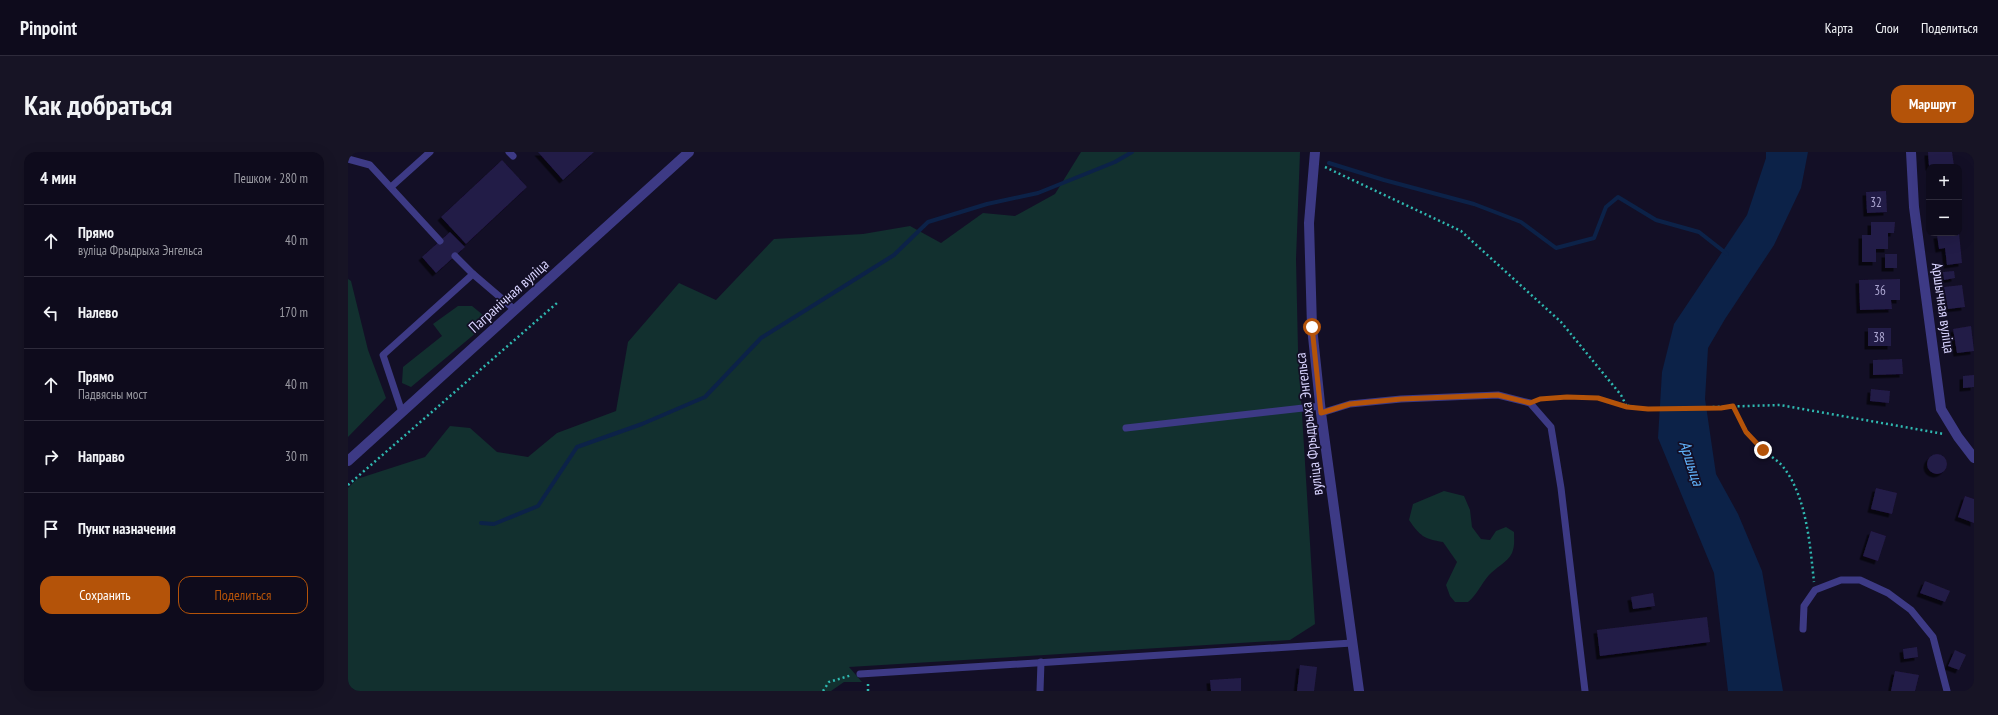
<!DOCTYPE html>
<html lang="ru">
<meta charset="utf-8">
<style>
:root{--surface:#0e0b1c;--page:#171425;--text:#f1f3f6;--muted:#9b9ba3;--line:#2e2b3b;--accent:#b45309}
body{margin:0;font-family:"PT Sans Narrow",sans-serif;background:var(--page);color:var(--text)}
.controls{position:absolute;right:12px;top:12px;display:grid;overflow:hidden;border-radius:8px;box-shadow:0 4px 16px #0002}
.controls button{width:36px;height:36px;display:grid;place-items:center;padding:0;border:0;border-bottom:1px solid var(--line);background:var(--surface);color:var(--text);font:20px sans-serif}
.stop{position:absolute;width:12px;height:12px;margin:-9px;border:3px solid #b45309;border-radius:50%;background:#fff}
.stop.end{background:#b45309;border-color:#fff;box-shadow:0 1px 4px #0008}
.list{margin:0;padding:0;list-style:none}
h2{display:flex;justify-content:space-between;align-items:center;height:52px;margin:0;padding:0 16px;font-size:17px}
h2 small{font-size:13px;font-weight:400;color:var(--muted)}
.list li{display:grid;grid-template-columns:26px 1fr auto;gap:12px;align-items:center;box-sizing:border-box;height:72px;padding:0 16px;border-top:1px solid var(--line)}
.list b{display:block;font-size:15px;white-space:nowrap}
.list p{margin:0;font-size:13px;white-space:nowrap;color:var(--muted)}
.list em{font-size:13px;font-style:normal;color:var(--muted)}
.actions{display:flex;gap:8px;padding:12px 16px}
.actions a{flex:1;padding:9px 0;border:1px solid var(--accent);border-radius:12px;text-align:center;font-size:14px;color:var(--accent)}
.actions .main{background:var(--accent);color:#fff}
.icon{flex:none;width:22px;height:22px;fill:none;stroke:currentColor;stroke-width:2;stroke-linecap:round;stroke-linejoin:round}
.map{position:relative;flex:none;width:1626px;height:539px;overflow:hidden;border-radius:12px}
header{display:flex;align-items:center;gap:24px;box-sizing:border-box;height:56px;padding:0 20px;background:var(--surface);border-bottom:1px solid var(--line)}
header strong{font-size:19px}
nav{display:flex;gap:22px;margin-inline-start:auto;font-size:14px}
.intro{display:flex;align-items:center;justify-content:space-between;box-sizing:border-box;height:96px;padding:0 24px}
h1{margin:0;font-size:28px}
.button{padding:10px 18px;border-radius:12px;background:var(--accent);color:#fff;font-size:14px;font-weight:700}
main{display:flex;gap:24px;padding:0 24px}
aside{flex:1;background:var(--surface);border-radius:12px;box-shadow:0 4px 16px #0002}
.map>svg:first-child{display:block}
.green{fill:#12302f}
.water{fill:#0c2248}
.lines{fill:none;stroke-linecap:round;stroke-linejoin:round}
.stream{stroke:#0c2248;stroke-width:4}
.building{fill:#241b47;filter:url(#shadow)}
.path{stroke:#2fb8b0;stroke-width:2.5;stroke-dasharray:2 3;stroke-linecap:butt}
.service{stroke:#3d3a85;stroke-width:7}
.minor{stroke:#3d3a85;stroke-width:10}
.tertiary{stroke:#3d3a85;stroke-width:10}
.route{stroke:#b45309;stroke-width:5}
.labels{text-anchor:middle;stroke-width:3.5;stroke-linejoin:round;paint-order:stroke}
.number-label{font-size:13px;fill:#aca6d1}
.street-label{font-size:15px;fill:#d9d4ff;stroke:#130f26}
.water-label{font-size:16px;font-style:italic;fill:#62b6ff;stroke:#130f26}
</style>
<header>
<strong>Pinpoint</strong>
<nav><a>Карта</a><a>Слои</a><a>Поделиться</a></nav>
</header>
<div class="intro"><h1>Как добраться</h1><a class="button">Маршрут</a></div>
<main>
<aside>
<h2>4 мин<small>Пешком · 280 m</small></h2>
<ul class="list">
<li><svg class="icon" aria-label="ahead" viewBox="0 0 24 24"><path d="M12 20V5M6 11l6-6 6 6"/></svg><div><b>Прямо</b><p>вуліца Фрыдрыха Энгельса</p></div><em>40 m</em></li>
<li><svg class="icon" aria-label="left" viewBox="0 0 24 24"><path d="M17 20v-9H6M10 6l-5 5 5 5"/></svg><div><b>Налево</b></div><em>170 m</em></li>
<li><svg class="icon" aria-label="ahead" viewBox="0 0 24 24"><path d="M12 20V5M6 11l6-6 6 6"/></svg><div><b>Прямо</b><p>Падвясны мост</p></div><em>40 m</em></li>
<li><svg class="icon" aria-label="right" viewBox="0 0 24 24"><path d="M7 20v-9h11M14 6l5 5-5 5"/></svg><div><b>Направо</b></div><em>30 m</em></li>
<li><svg class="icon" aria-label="arrive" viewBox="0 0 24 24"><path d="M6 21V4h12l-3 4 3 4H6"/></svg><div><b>Пункт назначения</b></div></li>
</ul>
<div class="actions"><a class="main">Сохранить</a><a>Поделиться</a></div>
</aside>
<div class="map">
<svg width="1626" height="539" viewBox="0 0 1626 539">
<defs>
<filter id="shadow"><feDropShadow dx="-3.5" dy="3.5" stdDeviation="0" flood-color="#0009"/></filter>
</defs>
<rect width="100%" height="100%" fill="#130f26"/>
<g class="green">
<path d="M733,0h219l-4,107 2,91 17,274 -25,16 -441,27 13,15h-18l-13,9h-483v-203l9,-9 68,-22 25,-31 20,2 27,24 31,5 29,-24 59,-22 12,-69 51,-59 37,17 58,-61 89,-5 47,-8 31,17 42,-30 32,3 40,-22z"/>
<path d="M0,127l3,2 17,69 18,48 -38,39z"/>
<path d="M110,154h14l11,9v12l-72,60 -9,-4 1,-16 39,-31 -9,-12z"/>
<path d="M1096,339l20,5 6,14 2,17 9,12 9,1 6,-9 10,-4 8,5c0,8 1,14 -2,21 -4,9 -17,15 -23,22 -8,9 -12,20 -21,27h-13l-5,-6 -4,-11 11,-23 -14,-20c-19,-3 -23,-6 -34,-22l4,-16z"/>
</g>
<path class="water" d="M1418,0h42l-7,36 -27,57 -49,74 -17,29 -3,51 11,75 22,40 24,57 21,120h-55l-14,-118 -56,-135 4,-66 12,-48 73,-109 19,-57z"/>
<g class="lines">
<g class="stream">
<path d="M981,11l55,17 90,24 47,18 35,26 38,-10 12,-31 12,-10 38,23 43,12 28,22"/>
<path d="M133,371l13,1 44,-18 39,-59 65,-23 63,-27 56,-59 133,-83 34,-33 59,-18 51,-11 77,-31 17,-10"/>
</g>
</g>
<g class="building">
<path d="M190,0h56l-31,28z"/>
<path d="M1580,0h24l2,14 -25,1z"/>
<path d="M154,8l25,27 -61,57 -25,-27z"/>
<path d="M1538,39l1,21 -20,1 -1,-21z"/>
<path d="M1523,70h24l-1,11h-6v16h-12v13h-14v-27h9z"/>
<path d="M102,80l15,15 -29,26 -14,-16z"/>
<path d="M1611,81l3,30 -15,2 -2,-17 -6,1 -2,-14z"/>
<rect x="1537" y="102" width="12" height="14"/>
<path d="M1606,119l1,7 -11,2 -1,-8z"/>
<path d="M1552,127v21h-9l1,9 -32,1 -1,-30z"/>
<path d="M1614,133l3,22 -17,2 -4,-22z"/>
<path d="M1623,174l3,25 -17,2 -4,-24z"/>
<rect x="1520" y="176" width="23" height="18"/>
<path d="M1554,207l1,15 -30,1v-15z"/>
<path d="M1626,223v12l-11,1v-12z"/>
<path d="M1523,237l19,2 -1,12 -19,-2z"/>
<circle cx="1589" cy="312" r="10"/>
<path d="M1528,336l21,5 -5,21 -21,-5z"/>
<path d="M1617,344l9,3v24l-16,-6z"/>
<path d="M1523,379l15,5 -8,25 -15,-5z"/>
<path d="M1577,429l25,10 -5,11 -25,-9z"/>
<path d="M1305,441l2,13 -22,3 -2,-12z"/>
<path d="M1359,465l3,25 -110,14 -3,-26z"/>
<path d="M1569,495l1,10 -14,2 -1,-10z"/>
<path d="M1607,498l11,5 -7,15 -11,-4z"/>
<path d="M952,513l17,2 -3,24h-17z"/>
<path d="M1547,519l24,4 -4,16h-24z"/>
<path d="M893,526v13h-30l-1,-11z"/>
</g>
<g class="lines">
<g class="path">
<path d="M977,15l136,64 100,91 60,73 6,12"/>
<path d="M1191,248c19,-3 41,-5 60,-1 18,4 30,8 49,10l132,-4 164,29"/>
<path d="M1385,254c8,17 16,31 30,44 7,6 16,11 21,18 23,30 26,78 30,114"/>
<path d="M0,333l209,-182"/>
<path d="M475,539l6,-9 23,-7"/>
<path d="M520,539v-9"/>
</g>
<g class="service">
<path d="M161,0l4,4"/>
<path d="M0,7l22,6 70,76"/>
<path d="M43,35l39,-35"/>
<path d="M107,104l18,18"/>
<path d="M54,260l-19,-57 90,-81 42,36"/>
<path d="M973,261l29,-9 51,-5 97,-4 32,8 21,24 10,61 24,203"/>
<path d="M778,276l195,-22"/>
<path d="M1455,477l1,-23 11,-16 26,-10h19l28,13 23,17 22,27 14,54"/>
<path d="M512,522l492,-31"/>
<path d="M692,539l1,-29"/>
</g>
<path class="minor" d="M1563,0l3,55 27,202 17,28 16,21"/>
<g class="tertiary">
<path d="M967,0l-6,71 3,104 9,86 38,278"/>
<path d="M0,309l341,-309"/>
</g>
</g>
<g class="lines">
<path class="route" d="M964,175l9,86 29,-9 51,-5 97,-4 32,8 10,-4 27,-2 31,1 29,9 21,2 73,-1 12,-2 13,26 17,18"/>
</g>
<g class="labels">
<g class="number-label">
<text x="1528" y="55">32</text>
<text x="1532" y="143">36</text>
<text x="1531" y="190">38</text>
</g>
<g class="street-label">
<text transform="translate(161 144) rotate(-42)" y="5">Пагранічная вуліца</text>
<text transform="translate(1595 156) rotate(82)" y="5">Аршычная вуліца</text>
<text transform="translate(961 272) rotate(-97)" y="5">вуліца Фрыдрыха Энгельса</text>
</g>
<g class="water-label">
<text transform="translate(1344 311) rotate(72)" y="6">Аршыца</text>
</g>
</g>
</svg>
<div class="controls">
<button>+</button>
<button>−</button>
</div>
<div class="stop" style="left:964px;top:175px"></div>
<div class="stop end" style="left:1415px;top:298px"></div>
</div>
</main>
